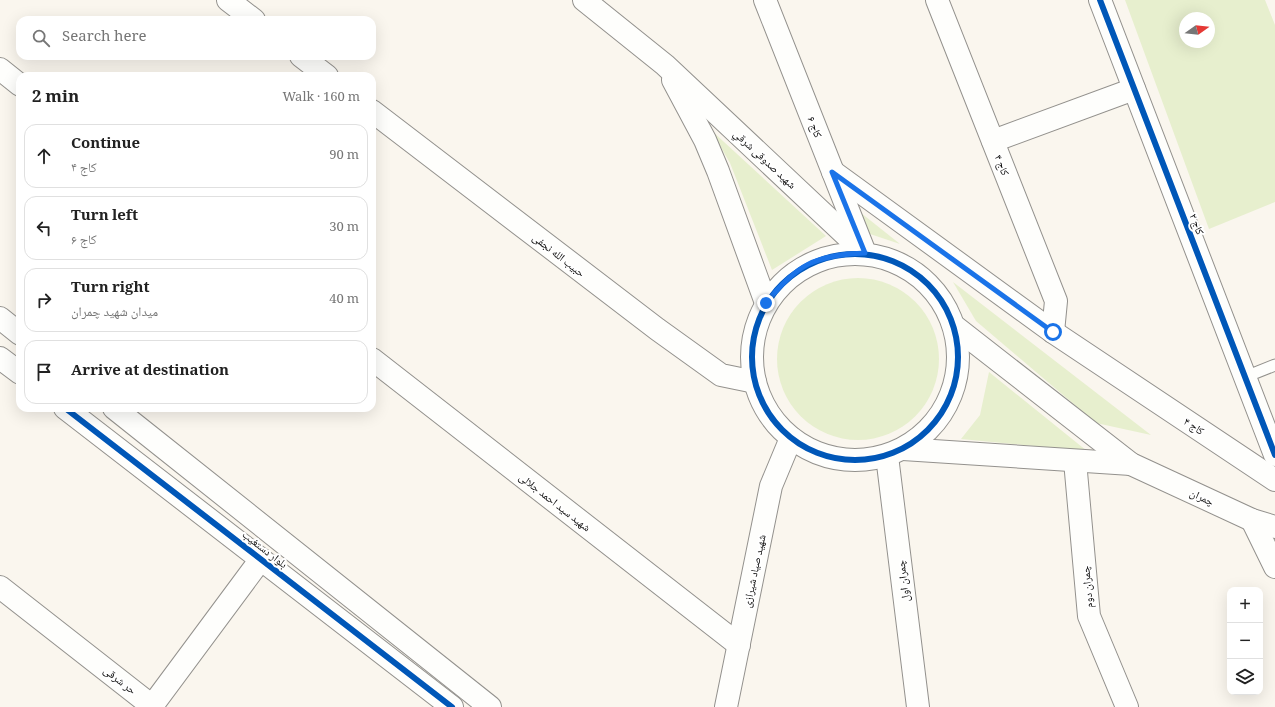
<!DOCTYPE html>
<meta charset="utf-8">
<style>
:root{--surface:#fff;--page:#f2f2f2;--text:#222;--muted:#767676;--line:#e0e0e0}
body{margin:0;font-family:Georgia,"Noto Naskh Arabic",serif;background:var(--page);color:var(--text)}
.controls{position:absolute;right:12px;bottom:12px;display:grid;overflow:hidden;border-radius:8px;box-shadow:0 4px 16px #0002}
.controls button{width:36px;height:36px;display:grid;place-items:center;padding:0;border:0;border-bottom:1px solid var(--line);background:var(--surface);color:var(--text);font:20px sans-serif}
.compass{position:absolute;left:1179px;top:12px;width:36px;height:36px;border-radius:50%;background:var(--surface);box-shadow:0 4px 16px #0002;rotate:75deg}
.stop{position:absolute;width:12px;height:12px;margin:-9px;border:3px solid #1a73e8;border-radius:50%;background:#fff}
.stop.end{background:#1a73e8;border-color:#fff;box-shadow:0 1px 4px #0008}
.list{margin:0;padding:0;list-style:none}
h2{display:flex;justify-content:space-between;align-items:center;height:52px;margin:0;padding:0 16px;font-size:17px}
h2 small{font-size:13px;font-weight:400;color:var(--muted)}
.list li{display:grid;grid-template-columns:26px 1fr auto;gap:12px;align-items:center;box-sizing:border-box;height:64px;margin:0 8px 8px;padding:0 8px;border:1px solid var(--line);border-radius:12px}
.list b{display:block;font-size:15px;white-space:nowrap}
.list p{margin:0;font-size:13px;white-space:nowrap;color:var(--muted)}
.list em{font-size:13px;font-style:normal;color:var(--muted)}
.icon{flex:none;width:22px;height:22px;fill:none;stroke:currentColor;stroke-width:2;stroke-linecap:round;stroke-linejoin:round}
.map{position:relative;flex:none;width:1275px;height:707px;overflow:hidden}
.search{position:absolute;background:var(--surface);box-shadow:0 4px 16px #0002;left:16px;top:16px;width:360px;height:44px;display:flex;align-items:center;gap:10px;box-sizing:border-box;padding:0 14px;border-radius:12px;color:var(--muted);font-size:15px}
.panel{position:absolute;background:var(--surface);box-shadow:0 4px 16px #0002;left:16px;top:72px;width:360px;height:340px;border-radius:12px}
.map>svg:first-child{display:block}
.green{fill:#e7efce;fill-rule:evenodd}
.lines{fill:none;stroke-linecap:round;stroke-linejoin:round}
.service-casing{stroke:#93918d;stroke-width:13}
.minor-casing{stroke:#93918d;stroke-width:24}
.tertiary-casing{stroke:#93918d;stroke-width:24}
.service{stroke:#fefefc;stroke-width:11}
.minor{stroke:#fefefc;stroke-width:22}
.tertiary{stroke:#fefefc;stroke-width:22}
.cycleway-casing{stroke:#fff;stroke-width:8}
.cycleway{stroke:#0057b8;stroke-width:6}
.route{stroke:#1a73e8;stroke-width:5}
.labels{text-anchor:middle;stroke-width:4;stroke-linejoin:round;paint-order:stroke}
.street-label{font-size:11px;fill:#0b0b0b;stroke:#fff}
</style>
<div class="map">
<svg width="1275" height="707" viewBox="0 0 1275 707">
<rect width="100%" height="100%" fill="#faf6ee"/>
<g class="green">
<path d="M1125,0h140l10,25v177l-66,27zM1185,18h24v24h-24z"/>
<path d="M711,130l115,106 -54,34 -42,-107z"/>
<path d="M856,209l44,35 -33,-11z"/>
<circle cx="858" cy="359" r="81"/>
<path d="M953,282l198,153 -55,-12 -120,-102z"/>
<path d="M989,372l98,79 -126,-12 19,-24z"/>
</g>
<g class="lines">
<g class="service-casing">
<path id="service" d="M1245,377l30,-12"/>
</g>
<g class="minor-casing">
<g id="minor">
<path d="M228,0l26,20"/>
<path d="M765,0l100,253"/>
<path d="M937,0l119,301 -3,31"/>
<path d="M1100,0l175,455"/>
<path d="M301,56l26,20"/>
<path d="M0,69l20,16"/>
<path d="M372,111l285,218 64,46 34,7"/>
<path d="M993,141l141,-52"/>
<path d="M833,172l220,160 222,148"/>
<path d="M372,359l367,286"/>
<path d="M887,456l31,251"/>
<path d="M1075,461l14,155 38,91"/>
<path d="M1252,520l23,47"/>
<path d="M0,587l152,119 109,-147"/>
</g>
</g>
<g class="tertiary-casing">
<g id="tertiary">
<path d="M584,0l81,65 200,188"/>
<path d="M673,80l32,60 13,31 48,132"/>
<circle cx="855" cy="357" r="103"/>
<path d="M0,318l20,16"/>
<path d="M954,326l177,138 121,56 23,7"/>
<path d="M0,358l20,15"/>
<path d="M65,408l387,299"/>
<path d="M114,408l376,299"/>
<path d="M903,449l228,15"/>
<path d="M726,707l45,-221 20,-48"/>
</g>
</g>
<use href="#service" class="service"/>
<use href="#minor" class="minor"/>
<use href="#tertiary" class="tertiary"/>
<g class="cycleway-casing">
<g id="cycleway">
<path d="M1100,0l175,455"/>
<circle cx="855" cy="357" r="103"/>
<path d="M65,408l387,299"/>
</g>
</g>
<use href="#cycleway" class="cycleway"/>
</g>
<g class="lines">
<path class="route" d="M766,303c31,-39 49,-48 99,-50l-33,-81 221,160"/>
</g>
<g class="labels">
<g class="street-label">
<text transform="translate(815 127) rotate(69)" y="4">کاج ۶</text>
<text transform="translate(765 159) rotate(43)" y="4">شهید صدوقی شرقي</text>
<text transform="translate(1002 165) rotate(68)" y="4">کاج ۴</text>
<text transform="translate(1197 224) rotate(69)" y="4">کاج ۲</text>
<text transform="translate(559 255) rotate(38)" y="4">حبیب الله نجفی</text>
<text transform="translate(1194 426) rotate(34)" y="4">کاج ۴</text>
<text transform="translate(1202 497) rotate(25)" y="4">چمران</text>
<text transform="translate(555 502) rotate(38)" y="4">شهید سید احمد جلالی</text>
<text transform="translate(265 549) rotate(38)" y="4">بلوار دستغیب</text>
<text transform="translate(754 571) rotate(-78)" y="4">شهید صیاد شیرازی</text>
<text transform="translate(903 581) rotate(-97)" y="4">چمران اول</text>
<text transform="translate(1087 587) rotate(-95)" y="4">چمران دوم</text>
<text transform="translate(120 680) rotate(38)" y="4">حر شرقی</text>
</g>
</g>
</svg>
<div class="controls">
<button>+</button>
<button>−</button>
<button><svg class="icon" aria-label="layers" viewBox="0 0 24 24"><path d="M12 4l9 5-9 5-9-5zM3 14l9 5 9-5"/></svg></button>
</div>
<svg class="compass" viewBox="-18 -18 36 36"><path d="M0-13l5 13h-10z" fill="#e53935"/><path d="M0 13l5-13h-10z" fill="#767676"/></svg>
<div class="stop" style="left:1053px;top:332px"></div>
<div class="stop end" style="left:766px;top:303px"></div>
<div class="search"><svg class="icon" aria-label="search" viewBox="0 0 24 24"><circle cx="10" cy="10" r="6"/><path d="M15 15l6 6"/></svg>Search here</div>
<section class="panel">
<h2>2 min<small>Walk · 160 m</small></h2>
<ul class="list">
<li><svg class="icon" aria-label="ahead" viewBox="0 0 24 24"><path d="M12 20V5M6 11l6-6 6 6"/></svg><div><b>Continue</b><p>کاج ۴</p></div><em>90 m</em></li>
<li><svg class="icon" aria-label="left" viewBox="0 0 24 24"><path d="M17 20v-9H6M10 6l-5 5 5 5"/></svg><div><b>Turn left</b><p>کاج ۶</p></div><em>30 m</em></li>
<li><svg class="icon" aria-label="right" viewBox="0 0 24 24"><path d="M7 20v-9h11M14 6l5 5-5 5"/></svg><div><b>Turn right</b><p>میدان شهید چمران</p></div><em>40 m</em></li>
<li><svg class="icon" aria-label="arrive" viewBox="0 0 24 24"><path d="M6 21V4h12l-3 4 3 4H6"/></svg><div><b>Arrive at destination</b></div></li>
</ul>
</section>
</div>
